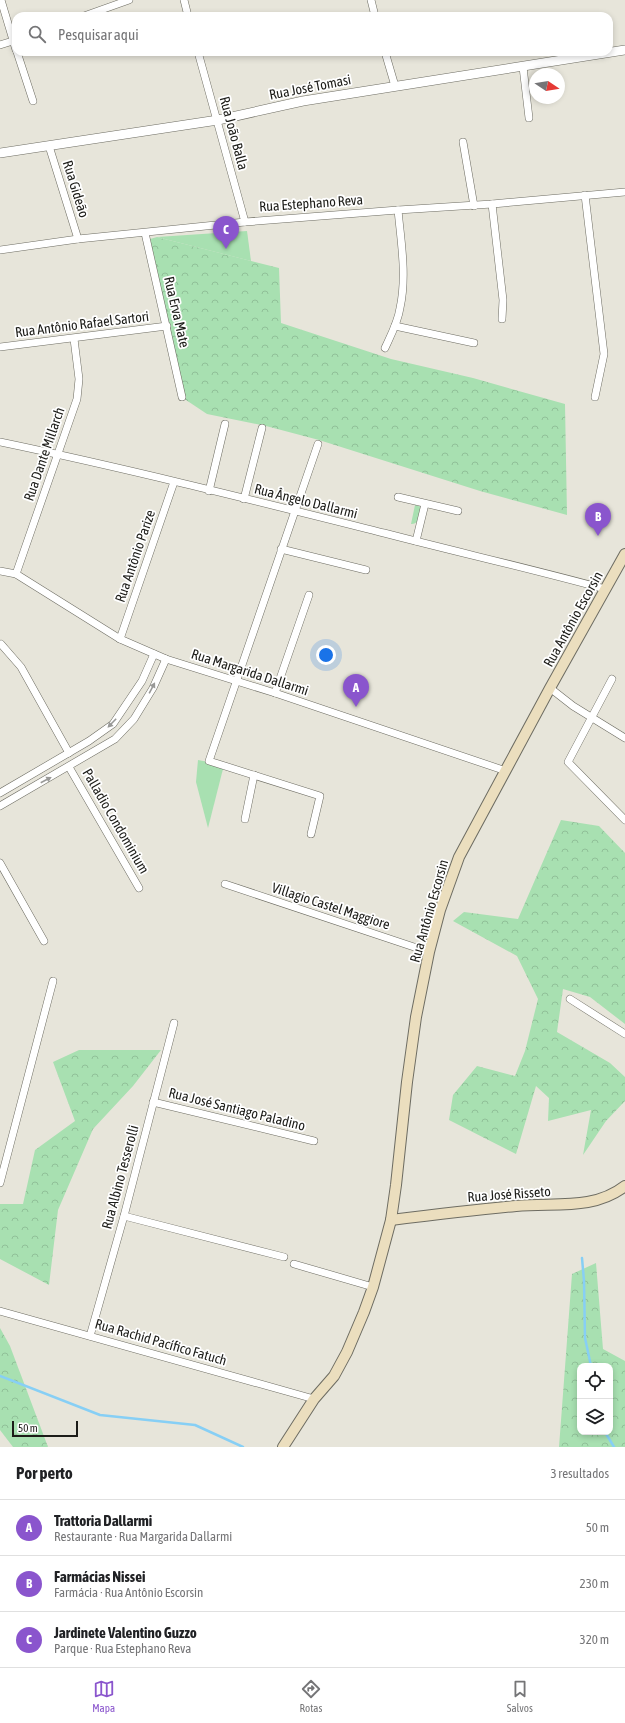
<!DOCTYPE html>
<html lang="pt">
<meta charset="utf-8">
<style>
:root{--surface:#fff;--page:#f2f2f2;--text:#202124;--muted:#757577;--line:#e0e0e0;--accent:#8a55cd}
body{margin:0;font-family:"Asap Condensed",sans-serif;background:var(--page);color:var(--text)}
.controls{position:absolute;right:12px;bottom:12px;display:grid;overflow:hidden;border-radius:8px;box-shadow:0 2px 6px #0003}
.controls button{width:36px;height:36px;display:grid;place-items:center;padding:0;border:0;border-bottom:1px solid var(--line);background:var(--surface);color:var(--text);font:20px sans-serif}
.compass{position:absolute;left:529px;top:68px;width:36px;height:36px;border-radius:50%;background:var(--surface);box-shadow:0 2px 6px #0003;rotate:102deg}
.scale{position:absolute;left:12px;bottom:10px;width:66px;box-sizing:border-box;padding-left:4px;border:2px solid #1c1c18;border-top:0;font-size:11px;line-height:14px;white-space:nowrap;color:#1c1c18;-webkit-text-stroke:3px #fff;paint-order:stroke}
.you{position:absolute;left:326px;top:655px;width:14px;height:14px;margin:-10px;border:3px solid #fff;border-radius:50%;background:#1a73e8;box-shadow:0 0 0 6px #1a73e833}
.badge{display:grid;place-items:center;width:26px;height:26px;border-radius:50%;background:var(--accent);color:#fff;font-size:13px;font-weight:700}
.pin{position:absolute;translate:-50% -33px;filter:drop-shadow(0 1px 2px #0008)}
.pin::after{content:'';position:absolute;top:21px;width:14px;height:12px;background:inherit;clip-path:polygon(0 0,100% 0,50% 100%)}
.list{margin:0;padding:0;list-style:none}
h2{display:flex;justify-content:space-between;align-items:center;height:52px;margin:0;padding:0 16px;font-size:17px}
h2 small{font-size:13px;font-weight:400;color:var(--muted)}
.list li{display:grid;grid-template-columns:26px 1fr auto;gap:12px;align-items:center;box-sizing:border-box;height:56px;padding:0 16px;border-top:1px solid var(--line)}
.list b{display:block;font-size:15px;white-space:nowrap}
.list p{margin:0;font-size:13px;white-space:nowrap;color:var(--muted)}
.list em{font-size:13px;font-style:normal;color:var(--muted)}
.icon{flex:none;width:22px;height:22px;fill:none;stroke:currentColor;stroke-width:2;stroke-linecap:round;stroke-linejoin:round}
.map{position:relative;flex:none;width:625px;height:1447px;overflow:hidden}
.search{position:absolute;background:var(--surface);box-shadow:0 2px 6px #0003;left:12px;right:12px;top:12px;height:44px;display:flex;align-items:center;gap:10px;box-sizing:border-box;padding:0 14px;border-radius:12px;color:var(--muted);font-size:15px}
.sheet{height:220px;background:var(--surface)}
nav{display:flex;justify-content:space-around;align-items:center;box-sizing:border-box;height:56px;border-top:1px solid var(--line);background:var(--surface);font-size:11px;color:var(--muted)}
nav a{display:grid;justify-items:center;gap:2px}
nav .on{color:var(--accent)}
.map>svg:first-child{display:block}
.forest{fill:url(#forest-crowns);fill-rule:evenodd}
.park{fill:#a8e0b1}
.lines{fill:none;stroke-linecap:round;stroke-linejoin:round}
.stream{stroke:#87cff5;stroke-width:2.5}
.minor-casing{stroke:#6d6c62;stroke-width:8}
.tertiary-casing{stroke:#6d6c62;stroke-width:10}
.secondary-casing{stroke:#6d6c62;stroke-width:12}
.minor{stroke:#fff;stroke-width:7}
.tertiary{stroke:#fff;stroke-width:9}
.secondary{stroke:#ebdebe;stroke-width:10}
.oneway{fill:#999997}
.labels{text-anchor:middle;stroke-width:3.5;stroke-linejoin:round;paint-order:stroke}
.street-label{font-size:14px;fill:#1c1c18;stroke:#fff}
</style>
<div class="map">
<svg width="625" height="1447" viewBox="0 0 625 1447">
<defs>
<pattern id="forest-crowns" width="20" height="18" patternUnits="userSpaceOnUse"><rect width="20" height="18" fill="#a8e0b1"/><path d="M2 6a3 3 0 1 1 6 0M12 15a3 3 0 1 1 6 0" fill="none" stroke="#90c098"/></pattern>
</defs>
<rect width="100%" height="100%" fill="#e7e5da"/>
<g class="forest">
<path d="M157,237l122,31 2,55 110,36 82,19 92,26 2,111 -87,-24 -161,-51 -53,-14 -59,-12 -24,-16 -33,-159z"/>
<path d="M561,820l38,6 26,27v171l-35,-27 -27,-8 -6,43 53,31 15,14v24l-19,20 -23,34 8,-45 -43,11 1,-23 -13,-12 -20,68 -67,-34 4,-25 24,-29 38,10 10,-25 13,-52 -21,-43 -64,-35 11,-9 54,7z"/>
<path d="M79,1050h82l-28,36 -40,43 -35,81 -9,75 -49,-26v-55h23l12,-54 40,-29 -22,-59z"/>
<path d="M596,1263l7,86 22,12v86h-66l13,-173zM580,1366h30v66h-30z"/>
<path d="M0,1328l10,18 38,101h-35l-13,-17z"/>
</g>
<g class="park">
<path d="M247,231l4,30 -94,-24z"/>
<path d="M415,505l10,3c-4,6 -6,17 -14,16z"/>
<path d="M198,760l26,5 -16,63 -12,-46z"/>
</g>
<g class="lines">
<g class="stream">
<path d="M582,1258l2,23 1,57 6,28"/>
<path d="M0,1376l100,39 95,10 48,22"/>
<path d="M605,1432l9,15"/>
</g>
<g class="minor-casing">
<g id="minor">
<path d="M1,0l15,50"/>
<path d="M184,0l4,16"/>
<path d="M371,0l4,16"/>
<path d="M84,16l45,-16"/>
<path d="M0,45l16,-5"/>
<path d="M17,52l16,49"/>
<path d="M198,52l47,170"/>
<path d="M385,52l10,34"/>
<path d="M523,67l6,51"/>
<path d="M463,142l11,64"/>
<path d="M49,146l29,93"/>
<path d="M585,195l19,159 -9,43"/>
<path d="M492,204l11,96 -1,19"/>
<path d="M145,233l37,164"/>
<path d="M0,250l78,-11 167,-17 153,-12 94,-6 133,-12"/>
<path d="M395,326l79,17"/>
<path d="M0,347l167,-21"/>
<path d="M385,348c6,-13 13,-26 15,-40 7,-32 1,-66 -2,-98"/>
<path d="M0,442c129,27 256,59 384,91 73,19 148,36 221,56"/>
<path d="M209,491l16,-67"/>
<path d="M398,497l60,14"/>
<path d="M244,499l18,-71"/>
<path d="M416,541l9,-37"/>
<path d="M281,549l85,21"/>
<path d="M0,571l16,3 104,65 46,20 109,34 231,78"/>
<path d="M16,574l61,-175 2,-20 -5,-40"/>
<path d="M120,639l54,-157"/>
<path d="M1,644l20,23 48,86"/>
<path d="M612,679l-44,83 57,58"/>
<path d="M550,688l23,18 52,32"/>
<path d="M275,693l34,-98"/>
<path d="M69,767l70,121"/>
<path d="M0,793l89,-52 24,-17 29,-43 12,-27"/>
<path d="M0,806l115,-67 19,-20 19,-31 13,-29"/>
<path d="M245,819l9,-44"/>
<path d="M311,834l9,-38 -111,-35 109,-317"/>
<path d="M0,863l44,78"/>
<path d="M225,884l204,68"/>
<path d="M570,999l55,35"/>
<path d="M153,1102l161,39"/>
<path d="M0,1183l53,-202"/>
<path d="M124,1216l160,41"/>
<path d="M294,1264l79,23"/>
<path d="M0,1311l314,88"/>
<path d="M90,1336l34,-120 50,-193"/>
</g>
</g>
<g class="tertiary-casing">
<path id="tertiary" d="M0,153l218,-33 85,-19 322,-51"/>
</g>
<g class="secondary-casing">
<g id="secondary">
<path d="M391,1220c41,-5 83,-10 125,-14 37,-4 77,5 109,-20"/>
<path d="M283,1447l31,-48 20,-23 13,-24 17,-40 9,-25 18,-67 5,-35 11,-103 9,-65 13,-65 11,-42 19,-53 91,-169 75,-134"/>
</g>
</g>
<use href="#minor" class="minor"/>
<use href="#tertiary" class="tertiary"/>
<use href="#secondary" class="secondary"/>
</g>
<defs><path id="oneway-solid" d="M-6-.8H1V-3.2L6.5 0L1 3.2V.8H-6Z"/></defs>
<g class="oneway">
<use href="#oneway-solid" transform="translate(152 688) rotate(-62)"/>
<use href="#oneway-solid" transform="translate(112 723) rotate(134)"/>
<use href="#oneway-solid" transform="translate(46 780) rotate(-28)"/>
</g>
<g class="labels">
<g class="street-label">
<text transform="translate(310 87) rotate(-11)" y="5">Rua José Tomasi</text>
<text transform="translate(234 133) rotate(75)" y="5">Rua João Balla</text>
<text transform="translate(76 189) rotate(73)" y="5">Rua Gideão</text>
<text transform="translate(311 203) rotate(-4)" y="5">Rua Estephano Reva</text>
<text transform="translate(177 312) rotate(77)" y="5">Rua Erva Mate</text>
<text transform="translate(82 324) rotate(-7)" y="5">Rua Antônio Rafael Sartori</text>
<text transform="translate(44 454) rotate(-71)" y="5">Rua Dante Millarch</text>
<text transform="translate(306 501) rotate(14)" y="5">Rua Ângelo Dallarmi</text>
<text transform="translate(135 556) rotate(-71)" y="5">Rua Antônio Parize</text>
<text transform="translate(573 619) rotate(-61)" y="5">Rua Antônio Escorsin</text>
<text transform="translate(250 672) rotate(18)" y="5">Rua Margarida Dallarmi</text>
<text transform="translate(116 821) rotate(60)" y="5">Palladio Condominium</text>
<text transform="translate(331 906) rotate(18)" y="5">Villagio Castel Maggiore</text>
<text transform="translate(429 911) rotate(-74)" y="5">Rua Antônio Escorsin</text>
<text transform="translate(237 1109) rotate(14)" y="5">Rua José Santiago Paladino</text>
<text transform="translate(120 1177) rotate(-75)" y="5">Rua Albino Tesserolli</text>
<text transform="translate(509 1194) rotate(-4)" y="5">Rua José Risseto</text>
<text transform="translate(161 1342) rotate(16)" y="5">Rua Rachid Pacífico Fatuch</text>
</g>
</g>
</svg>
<div class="controls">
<button><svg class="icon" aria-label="locate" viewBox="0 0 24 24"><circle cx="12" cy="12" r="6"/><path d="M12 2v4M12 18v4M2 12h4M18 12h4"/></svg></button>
<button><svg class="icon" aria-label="layers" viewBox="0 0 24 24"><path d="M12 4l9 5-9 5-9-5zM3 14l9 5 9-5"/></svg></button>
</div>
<svg class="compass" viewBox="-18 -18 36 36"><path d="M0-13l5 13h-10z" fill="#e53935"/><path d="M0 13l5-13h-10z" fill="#757577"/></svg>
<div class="scale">50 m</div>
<div class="you"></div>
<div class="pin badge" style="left:356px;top:707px">A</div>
<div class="pin badge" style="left:598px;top:536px">B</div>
<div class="pin badge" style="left:226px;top:249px">C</div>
<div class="search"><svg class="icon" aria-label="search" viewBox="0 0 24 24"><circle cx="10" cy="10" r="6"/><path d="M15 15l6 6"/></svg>Pesquisar aqui</div>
</div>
<section class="sheet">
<h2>Por perto<small>3 resultados</small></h2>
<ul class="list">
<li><span class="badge">A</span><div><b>Trattoria Dallarmi</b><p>Restaurante · Rua Margarida Dallarmi</p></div><em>50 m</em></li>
<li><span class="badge">B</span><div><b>Farmácias Nissei</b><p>Farmácia · Rua Antônio Escorsin</p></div><em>230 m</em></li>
<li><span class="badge">C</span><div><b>Jardinete Valentino Guzzo</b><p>Parque · Rua Estephano Reva</p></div><em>320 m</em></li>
</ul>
</section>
<nav>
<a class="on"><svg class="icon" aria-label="map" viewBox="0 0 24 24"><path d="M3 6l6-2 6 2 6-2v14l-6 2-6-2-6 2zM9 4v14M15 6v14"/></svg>Mapa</a>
<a><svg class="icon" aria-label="directions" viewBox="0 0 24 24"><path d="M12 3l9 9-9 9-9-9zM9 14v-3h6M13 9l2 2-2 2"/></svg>Rotas</a>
<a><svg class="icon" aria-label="saved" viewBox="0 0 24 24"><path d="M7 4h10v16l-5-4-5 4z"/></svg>Salvos</a>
</nav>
